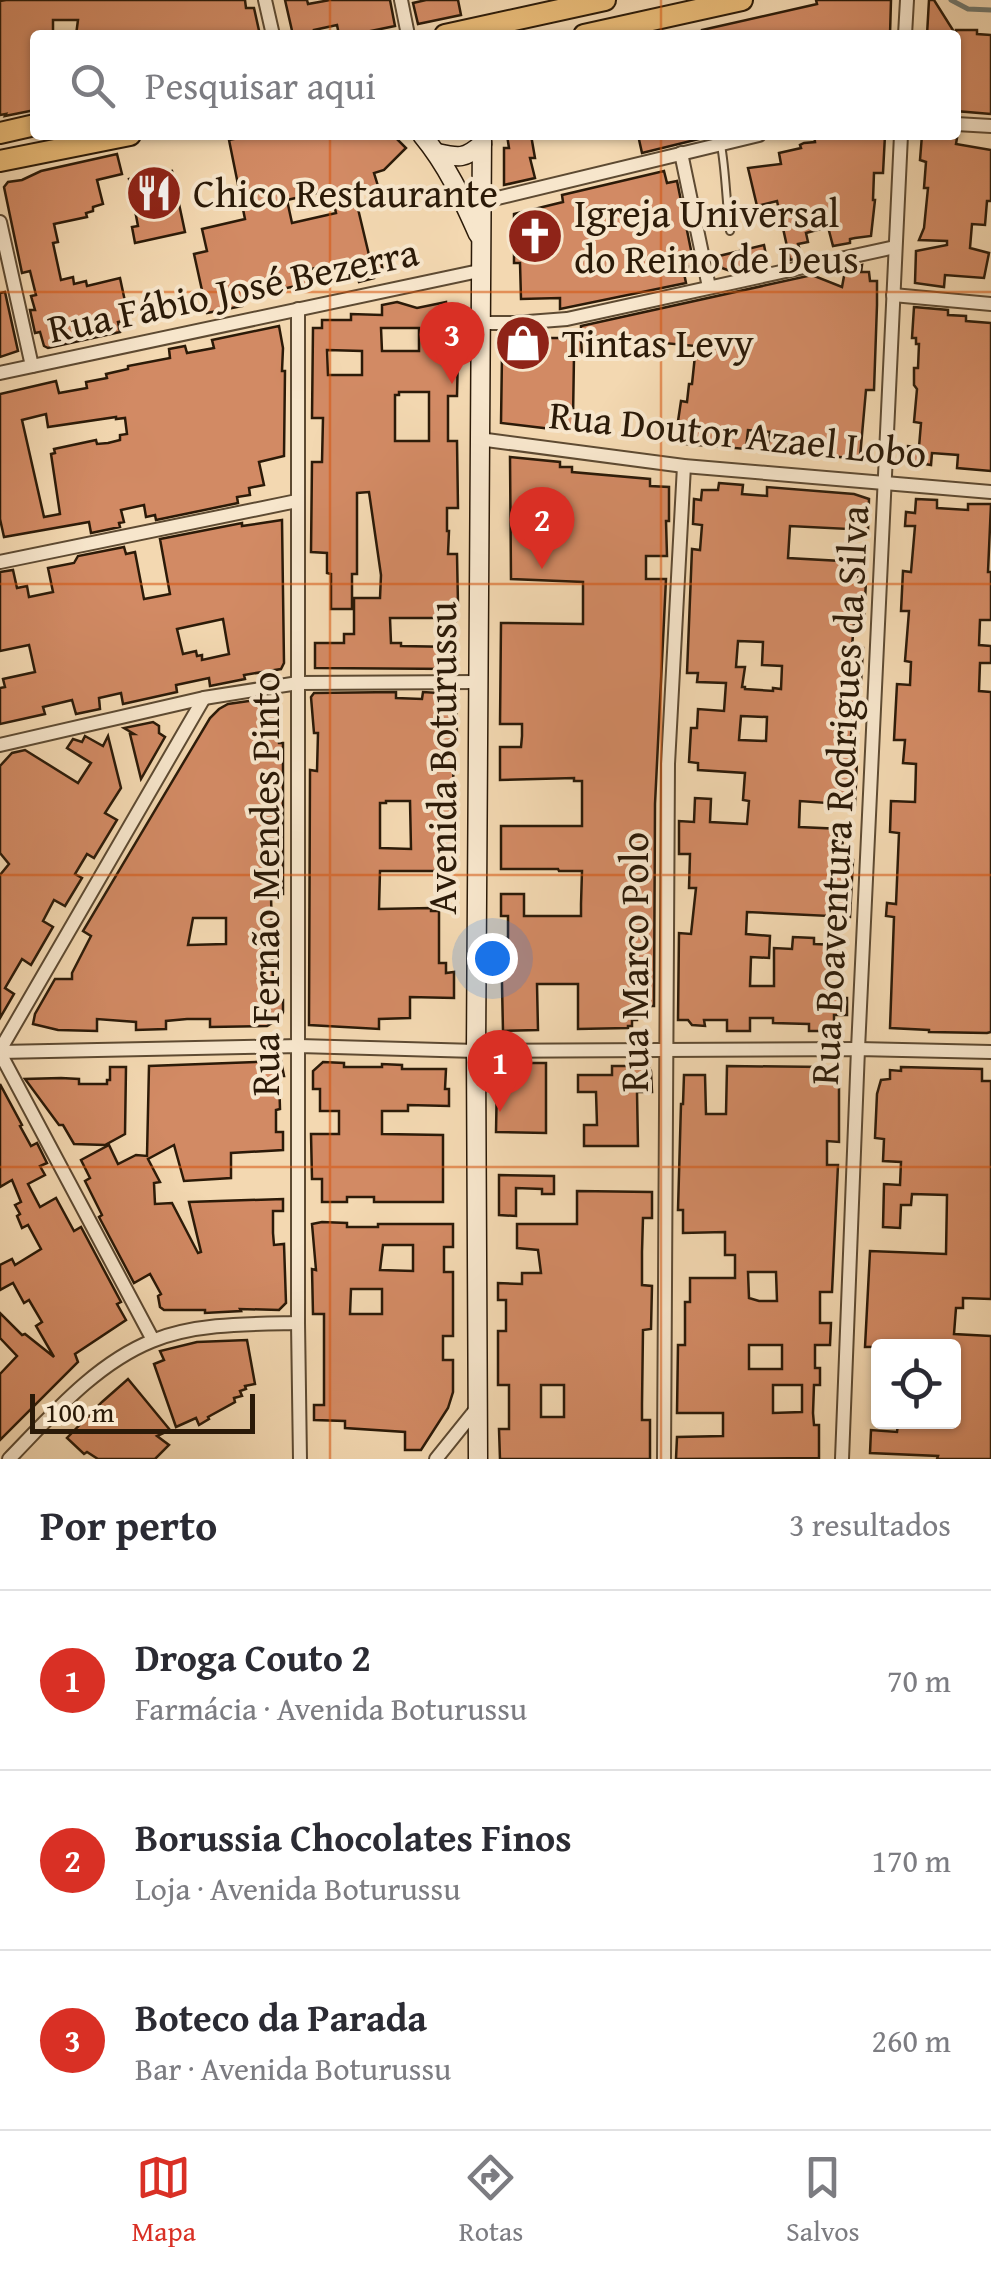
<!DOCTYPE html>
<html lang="pt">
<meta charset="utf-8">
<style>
:root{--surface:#fff;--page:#f7f7f7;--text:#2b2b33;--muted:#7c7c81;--line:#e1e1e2;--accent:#d93025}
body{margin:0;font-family:"Gentium Book Plus",serif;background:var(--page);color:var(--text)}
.controls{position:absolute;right:30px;bottom:30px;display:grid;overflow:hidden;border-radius:10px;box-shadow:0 2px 8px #0004}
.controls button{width:90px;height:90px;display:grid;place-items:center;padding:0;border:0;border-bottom:2px solid var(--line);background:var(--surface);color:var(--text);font:50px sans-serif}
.scale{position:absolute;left:30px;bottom:25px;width:225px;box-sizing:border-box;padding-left:10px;border:5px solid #2b1a08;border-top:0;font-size:28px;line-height:35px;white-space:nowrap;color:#2b1a08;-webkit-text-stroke:8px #f7e6cc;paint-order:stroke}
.you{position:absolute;left:492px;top:958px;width:35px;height:35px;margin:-25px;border:8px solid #fff;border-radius:50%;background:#1a73e8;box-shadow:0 0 0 15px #1a73e833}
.badge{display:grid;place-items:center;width:65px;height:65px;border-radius:50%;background:var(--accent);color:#fff;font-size:32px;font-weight:700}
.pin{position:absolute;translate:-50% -82px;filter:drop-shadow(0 2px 5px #0008)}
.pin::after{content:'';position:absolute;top:52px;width:35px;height:30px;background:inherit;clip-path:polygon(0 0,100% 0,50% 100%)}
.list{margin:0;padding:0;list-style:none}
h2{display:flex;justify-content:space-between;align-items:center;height:130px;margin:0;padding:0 40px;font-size:42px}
h2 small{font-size:32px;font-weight:400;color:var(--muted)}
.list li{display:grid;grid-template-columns:65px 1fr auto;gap:30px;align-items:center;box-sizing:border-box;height:180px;padding:0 40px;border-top:2px solid var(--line)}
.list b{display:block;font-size:38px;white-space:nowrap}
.list p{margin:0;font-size:32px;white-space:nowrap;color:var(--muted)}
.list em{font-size:32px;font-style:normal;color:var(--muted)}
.icon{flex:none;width:55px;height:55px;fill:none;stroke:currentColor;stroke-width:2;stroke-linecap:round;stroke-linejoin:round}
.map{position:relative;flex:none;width:991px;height:1459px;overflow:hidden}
.search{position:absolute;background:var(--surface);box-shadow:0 2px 8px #0004;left:30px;right:30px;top:30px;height:110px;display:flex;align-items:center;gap:25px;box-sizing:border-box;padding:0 35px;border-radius:10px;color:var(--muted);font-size:38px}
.sheet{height:670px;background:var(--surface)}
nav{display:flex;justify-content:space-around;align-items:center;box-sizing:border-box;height:140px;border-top:2px solid var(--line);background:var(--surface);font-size:28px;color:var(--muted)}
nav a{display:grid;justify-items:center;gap:5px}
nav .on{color:var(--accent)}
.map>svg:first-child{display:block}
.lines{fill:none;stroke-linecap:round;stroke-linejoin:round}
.stream{stroke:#717970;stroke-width:5}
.building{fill:#d28a64;stroke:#2b1a08;stroke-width:2.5;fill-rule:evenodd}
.service-casing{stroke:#5d4a32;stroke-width:10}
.minor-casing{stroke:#5d4a32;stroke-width:16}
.secondary-casing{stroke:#2b1a08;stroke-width:21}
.primary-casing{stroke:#2b1a08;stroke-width:24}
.service{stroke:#f7e6cc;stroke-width:6}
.minor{stroke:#f7e6cc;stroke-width:12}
.secondary{stroke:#f7e6cc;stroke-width:18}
.primary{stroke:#eabc78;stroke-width:20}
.grid{fill:none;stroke:#d5530c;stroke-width:2.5;stroke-opacity:0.55}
.labels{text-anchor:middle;stroke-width:8;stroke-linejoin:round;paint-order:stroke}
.poi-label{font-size:40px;fill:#2b1a08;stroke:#f7e6cc;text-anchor:start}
.street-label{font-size:40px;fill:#2b1a08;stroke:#f7e6cc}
</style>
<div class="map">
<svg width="991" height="1459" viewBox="0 0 991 1459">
<rect width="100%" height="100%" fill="#f3d8b1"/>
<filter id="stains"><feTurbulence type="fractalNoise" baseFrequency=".002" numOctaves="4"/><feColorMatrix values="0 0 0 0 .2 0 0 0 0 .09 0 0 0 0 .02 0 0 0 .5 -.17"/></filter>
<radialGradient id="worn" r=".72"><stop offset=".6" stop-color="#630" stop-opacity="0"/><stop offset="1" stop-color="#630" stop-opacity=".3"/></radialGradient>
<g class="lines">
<path class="stream" d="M951,0l17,9 23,1"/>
</g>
<g class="building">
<path d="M6,0h239l1,8h8l6,27h-184l2,-15h-25v15h-18v75l-30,6 1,-2 -6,1v-114z"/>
<path d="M285,0h22l1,4 22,-4h60l5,26 -34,7v2h-22l-2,-10 -23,5 1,5h-22z"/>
<path d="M426,0h32l3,15 -43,9 -5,-21z"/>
<path d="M816,0h75l-1,35h-188v-5l115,-26z"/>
<path d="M929,0h5l22,35v-5h21v4l14,1v79l-35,-3v-76h-29z"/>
<path d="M252,135h141l13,13 -22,22 -10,3 4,13 -24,6 15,63 10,-2 4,18 -10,3 1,4 -15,4 -5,-20 -6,1 -1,-2 -40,9 3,13 -70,15 2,8 -35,7 -13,-59 13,-3 -5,-22 43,-10 -16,-79zM331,190l5,23 -44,10 -5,-23z"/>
<path d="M507,135h24l4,23h-5l5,20 -31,7v-37h5z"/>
<path d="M638,135h61v4l-57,14z"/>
<path d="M814,135h71l-2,38h-9l-1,27h2l-4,36 -16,2 -5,1v4l-17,3 -5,-19 -22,6 2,9 -10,2 4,13 -12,3 -13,-59 -20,5 -9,-38 33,-4 -2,-11 22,-5 -1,-3 4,-2 11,-1z"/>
<path d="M922,135l35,3 -1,6 35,6v51h-4l-2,24 -13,-1 -2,24 19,5 -5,25 -39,-3 -1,12 -29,-4 1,-32 31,-6v-4l-28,-1 5,-12 4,-40h-4l2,-26 -6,-2z"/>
<path d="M117,154l5,20 -25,6 6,24 -10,3v4l-7,2 1,4 -33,7 4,18 -5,1 8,37 12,-3 1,7 12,-3 1,5 33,-8 9,42 -11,2 2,10 -72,16 -4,-2 -4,-14 -5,1 -5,-23h5l-4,-14 5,-1 -6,-24 -8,2 -18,-86 4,-5 14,-2 19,-9z"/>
<path d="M172,171l13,61 -50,11 -3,-16 6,-1 -9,-47z"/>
<path d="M664,171l3,12 10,-2 17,84 -11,3 3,15 -126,26v-11l-39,1 -1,-36h-6v-49l49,-12 -1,-7z"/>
<path d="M764,245l4,20 -35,7 -11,-4 -3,-12z"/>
<path d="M862,265l-1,7h8l1,9h7v24l-3,85h-8l-6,67 -9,1 -83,-7 2,-19 -22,-2 -2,19 -59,-5 1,-11h-4l1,-4 -8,-1 4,-27 6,1 2,-18h3l4,-38 -115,-11v-9l231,-51 30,12 3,-16z"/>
<path d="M5,292l13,59 -18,6v-64z"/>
<path d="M397,302l20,6 29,-6 3,49h9l-1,45h-9v45h9l1,67h-11v23h2l-1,23h9l1,51 -2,16h-19v-3h-47l1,25h10v3l55,1v22l-141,-1v-25h29v-9h10v-36h26l1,-23 -12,-83 -12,1v81h-5v35h-21v-35l-4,-1v-20l-16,-1 1,-90h10l1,-44h-11l1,-90h9v-8h29v-6l31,1v-10zM381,328h38v23h-37zM327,350l35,1v24h-34zM399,392h30v49h-34v-46h4z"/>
<path d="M914,307l34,3v5l18,1v5l25,2v148l-34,-3 1,-13 -26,-2 -1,12 -24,-4 1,-15 11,1 2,-24 -7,-1 3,-33 -3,-4v-17h4l1,-24h-3v-6h-4z"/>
<path d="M279,326l4,22 -1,23h3l-1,85 -25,6 5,23 -15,3 1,7 -13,2 1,6 -82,17 -1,-5 -9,2 -2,-12 -23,5 3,12 -5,1 1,4 -29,6 -2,-11 -85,15 -4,-18v-125l56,-13 3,12 28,-5 -1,-6 21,-4 -1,-4 22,-5v-3l42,-8 -1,-9 16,-3 2,7 27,-5 -2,-8zM46,414l2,13 68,-10v2l9,-1 2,16 -7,1v5l-12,3 -11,1 -1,-4 -42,9 1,4 -4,1 9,60 -16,3 -22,-97z"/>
<path d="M513,338h68l1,18h-8l-1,62h5l-1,14 -76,-9 1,-68h10z"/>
<path d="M510,457l50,5v5h12v5l78,7v7l19,1v34h-3l1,35h-21v23h20l-11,225 -1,202h-17v14h-5v6h-4v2l-50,1v-45h-41l1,46 -35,1 -2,-93h7v-22h-7v-22h23v22h57v-12l1,-33h-23l-1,-2h-57v-43h81v-45h-8v-3l-74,2v-33h21l1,-11v-12h-22l1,-101 82,1v-42l-72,-3z"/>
<path d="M719,483l24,2 -1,9 25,2v-9l87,7 15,5 -1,31 -78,-4 -2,32 71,4 -1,18h8l-2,42h-10l-2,25 11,1 -4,68h-7l-2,44h7l-2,45 -55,-4 -1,26 44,2 -1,31h11l-3,57 -103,-5 -1,22 24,2 -1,22 -18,-1 -1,29h24v-38l18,1 1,-12 21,1v6l24,1 2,30h-11v23h18v17h-13v16h-25v-7l-36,-1v-5h-23v13h-23v-11h-23l1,6 -13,-1 -4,-5h-10l1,-87 12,1 5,-46h-7l1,-34h-11v-33l15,1 1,-24 16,1 -1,23 37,2 2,-23 -6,-1 2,-27 -47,-3v-7l-9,-1 2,-34h6l1,-19 26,2 2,-28 -29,-1 1,-9h-11l5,-124 8,1 2,-25 -9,-1 1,-25 7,1 1,-10h16zM738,641l25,1 -1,23 20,1 -1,23 -8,-1v3l-28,-2v-2h-3l3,-20h-9zM741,716l26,1 -1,24 -27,-1z"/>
<path d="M916,499l21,1v8l31,2v-6h23l-3,68h3v48h-11l-1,25 12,1v17h-11l-1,28 12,1v340l-4,1 -58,-1v-2l-39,-2 4,-111 -8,-1 1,-13 9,1 3,-71 -9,-1 1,-31 24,1 1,-38 -13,-1 2,-23h-11l3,-56 13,1 1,-23 -6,-1 4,-50h-8l2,-40 8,1 4,-46h-10l1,-14 9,1z"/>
<path d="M282,520l2,143 -3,6 -37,6 1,4 -35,7 -1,-8 -33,7 1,7 -54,12 -2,-11 -22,5 1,11 -24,5 -4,-14 -29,7 2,7 -45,10v-36l5,-1 -2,-8 32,-7 -6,-27 -29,6v-79l13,-2 4,18 10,-2 2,11 24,-5 -5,-24 26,-5 4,-7 46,-9 2,7 9,-2 9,47 26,-5 -10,-55 82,-16v3zM223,619l6,35 -27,6v-5l-5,1 -1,-5 -13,3 -6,-25z"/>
<path d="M396,692v6l26,1 1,-7 16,1 17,5 1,38h-4l1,135h-74l-1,38 52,-1v3h8v52h7v10l8,-1v26l-44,-1v21l-31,1v10l-70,-4 1,-255 7,1 1,-38h-4l-3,-36 3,-4zM386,801h24l1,48 -31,-1v-45h6z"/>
<path d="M276,697l3,46h4v151h-12l2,93 5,3v10h5v12l-3,6 -13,8 -57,1v-8h-23l-21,2v8l-30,1v-8l-39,-3v12l-39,-1 -25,-6 2,-10 20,-35h17v-6l19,-37 -8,-5 127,-213 9,-9 9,-5zM193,918h33v26l-38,1z"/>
<path d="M153,722l6,4v7l6,4 -24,42 -11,-45h4l-10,-6z"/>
<path d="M85,736l18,10 5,-10 13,52 -16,25 12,7 -23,38 -7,-4 -12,20 7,4 -17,28 -11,-6 -11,21 10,6 -22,38 -9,-6 -17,29 9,6 -14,24v-143l9,-11 -9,-11v-87l12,-13 13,-3 53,33 13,-20 -24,-15 6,-9 9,3z"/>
<path d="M281,1061l3,15h-5l1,33 -4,1v22h7v18l-52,3v25l-47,3 -10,-36 -26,14 12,23 -6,1 1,21 17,-1 26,50 3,-1 -12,-50 94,-3v12h-10v22l1,12 10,-1 2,59 -7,7 -39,-1 1,2 -36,2v-3h-41l-4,-3 -2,-11 3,-2 -11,-20 -16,9 -35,-66 3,-2 -17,-34 5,-3 -9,-18 28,-15 9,19 18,-9 11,1 2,-90z"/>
<path d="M323,1062l21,1v4h38v-3l20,1v4h44l-1,20h4v17l-41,-1v6h-26v23l61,1v67h-69v-5h-27v5h-25v-23h-10l-1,-45h28v-23h-19v-22h-7v-18z"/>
<path d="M520,1063h26v70l-50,-1 1,-54 10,-13z"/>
<path d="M612,1066h36l3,5 1,21h-15l1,54h-54v-21h13l-1,-33h-18v-17h34z"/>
<path d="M727,1066l98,1v9l14,1v65l-12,-1v24h11l-6,127h-12v31h11l-1,22h-15v23h5v17h-6l-1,28 1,12h5v33l-143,1 1,-22 46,-1v-23h-46l1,-68h7v-43h5v-24h45v-23h-10v-23l-42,1v-23h-5l3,-106h2l1,-29h21l1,39h20zM748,1272h28l1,29h-18l-10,-3zM749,1345h33v24h-33zM773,1385h29v27l-29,1z"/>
<path d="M110,1067h16l-1,67 -20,11 -31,-1 -11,-19h-4l-34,-46 36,-1 18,1v5h28v-4h3z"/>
<path d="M901,1067l81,2v12h9v218l-28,-1v10h-7l-2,26 37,2v123h-54l1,-3 -68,-3 1,-23 26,2 1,-8h11v-2h45v-76l-89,1 5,-96 76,3 1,-59 -35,-1 -1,11h-10l-1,23 -17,-1 1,-43 16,1 1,-23 -18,-1 1,-22 -9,-1 2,-44 4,-14 9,-1v-9l11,1z"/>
<path d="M0,1084l22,41 -2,1 11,20 6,-3 10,20 -7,3 5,9 -17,9 12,23 16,-9 18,33 7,-4 40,75 -4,2 9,16 -51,34 3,8 -78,78v-66l17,-18 -17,-18v-25l22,22 3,-1 29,23 -18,-31 6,-4 -13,-22 -5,3 -11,-20 -13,7v-25l12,-6 3,6 26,-16 -13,-24 -6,3 -5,-12 3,-2 -5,-9 6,-3 -9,-22 -12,7z"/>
<path d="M499,1175l55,1v18h-12v-5l-26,-1v28l-17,-1z"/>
<path d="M577,1191l75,1v26h-9l-1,34v33l10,1 -1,43 -8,1 -1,74v16h8v39h-150l-1,-30h10v-44h-11v-54h8v-31h-8v-17l24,1v-11h19l-3,-23 -21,-2v-24h60zM541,1385h23v32h-23z"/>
<path d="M322,1222l25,1v4h31v-3h75v23h-9v25h9v64h-10v24h10v32l-5,16 -27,42h-16v-18l-60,-4v-7l-31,-1v-15h10v-91h-11l-1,-45 4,1 -4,-46zM383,1245h30v26l-33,-1zM351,1289h31v25h-32z"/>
<path d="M247,1340l8,44 -10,2 1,3 -6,2 2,5 -8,2 1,4 -27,15 1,2 -10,6 -3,-7 -20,9 -22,-63 10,-4 -4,-9 37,-9z"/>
<path d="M128,1379l42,51 -13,6 12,9 -14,14h-57l-11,-7 -3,2 -17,-16 35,-36z"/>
</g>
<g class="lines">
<g class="service-casing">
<path id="service" d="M721,145c5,28 5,57 9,86"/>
</g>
<g class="minor-casing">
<g id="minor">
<path d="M265,0l8,35"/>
<path d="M401,0l7,35"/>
<path d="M905,35l2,-35"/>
<path d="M956,124l35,2"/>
<path d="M681,153l28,134"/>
<path d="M481,202l278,-67"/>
<path d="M0,222l32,144"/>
<path d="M893,295l98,9"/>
<path d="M298,309v1014l2,136"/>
<path d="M479,323h36l52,-4 328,-72"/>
<path d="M0,373l479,-102"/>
<path d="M479,439l205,27 307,26"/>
<path d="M0,562l297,-61"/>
<path d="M0,745l204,-47 94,-15 180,-1"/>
<path d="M0,1050l204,-352"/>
<path d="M0,1052l299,-6 177,5 382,-2 133,3"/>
<path d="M0,1053l153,287"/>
<path d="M9,1459c42,-43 86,-95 143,-118 44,-18 98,-17 146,-18"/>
<path d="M436,1459l41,-51"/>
<path d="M664,1459l4,-695 16,-298"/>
<path d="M842,1459l16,-410 43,-914"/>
</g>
</g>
<g class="secondary-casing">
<g id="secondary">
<path d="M422,135c25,30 40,63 56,99"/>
<path d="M437,153c22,5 28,6 45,-9"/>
<path d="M478,1459l-2,-408 6,-916"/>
</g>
</g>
<g class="primary-casing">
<g id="primary">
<path d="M445,35l160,-35"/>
<path d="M584,35l158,-35"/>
<path d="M0,133l35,-8"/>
<path d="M0,161l130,-26"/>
</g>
</g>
<use href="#service" class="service"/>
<use href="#minor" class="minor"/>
<use href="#secondary" class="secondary"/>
<use href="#primary" class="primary"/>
</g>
<path class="grid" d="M330,0v35M661,0v35M330,135v1324M661,135v1324M0,292h991M0,584h991M0,875h991M0,1167h991"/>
<defs>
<g id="restaurant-disc" transform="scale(2.875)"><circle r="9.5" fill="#8f2418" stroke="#f7e6cc"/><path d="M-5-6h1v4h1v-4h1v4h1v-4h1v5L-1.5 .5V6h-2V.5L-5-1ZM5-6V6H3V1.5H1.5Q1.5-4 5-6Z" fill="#fff"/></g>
<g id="church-disc" transform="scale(2.875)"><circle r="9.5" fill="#8f2418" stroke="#f7e6cc"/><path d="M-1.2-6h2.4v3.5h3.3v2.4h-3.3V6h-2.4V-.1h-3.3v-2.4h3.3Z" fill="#fff"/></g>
<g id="shop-disc" transform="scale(2.875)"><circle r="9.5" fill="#8f2418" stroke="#f7e6cc"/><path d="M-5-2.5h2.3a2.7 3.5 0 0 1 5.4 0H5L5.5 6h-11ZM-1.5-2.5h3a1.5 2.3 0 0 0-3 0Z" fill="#fff"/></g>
</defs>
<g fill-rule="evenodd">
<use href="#restaurant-disc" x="154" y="193"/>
<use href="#church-disc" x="535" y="236"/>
<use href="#shop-disc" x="523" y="343"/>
</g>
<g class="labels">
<g class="poi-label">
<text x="193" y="207">Chico Restaurante</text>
<text x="574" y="227">Igreja Universal<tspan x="574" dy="46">do Reino de Deus</tspan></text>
<text x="562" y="357">Tintas Levy</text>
</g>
<g class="street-label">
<text transform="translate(233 290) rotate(-12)" y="14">Rua Fábio José Bezerra</text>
<text transform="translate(738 434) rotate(6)" y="14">Rua Doutor Azael Lobo</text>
<text transform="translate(442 758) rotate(-90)" y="14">Avenida Boturussu</text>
<text transform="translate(839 795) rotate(-87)" y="14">Rua Boaventura Rodrigues da Silva</text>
<text transform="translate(265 884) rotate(-90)" y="14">Rua Fernão Mendes Pinto</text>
<text transform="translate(634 962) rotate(-90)" y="14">Rua Marco Polo</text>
</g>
</g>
<rect width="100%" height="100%" filter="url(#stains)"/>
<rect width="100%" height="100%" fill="url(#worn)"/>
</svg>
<div class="controls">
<button><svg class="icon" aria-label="locate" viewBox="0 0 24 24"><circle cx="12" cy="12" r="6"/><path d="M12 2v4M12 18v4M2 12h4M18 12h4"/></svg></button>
</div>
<div class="scale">100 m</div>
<div class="you"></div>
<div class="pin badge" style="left:500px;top:1112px">1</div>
<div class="pin badge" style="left:542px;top:569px">2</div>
<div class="pin badge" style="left:452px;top:384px">3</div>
<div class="search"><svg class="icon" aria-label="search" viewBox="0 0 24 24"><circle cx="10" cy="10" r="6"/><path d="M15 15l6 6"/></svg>Pesquisar aqui</div>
</div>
<section class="sheet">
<h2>Por perto<small>3 resultados</small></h2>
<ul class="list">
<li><span class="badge">1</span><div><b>Droga Couto 2</b><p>Farmácia · Avenida Boturussu</p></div><em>70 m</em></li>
<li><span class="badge">2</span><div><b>Borussia Chocolates Finos</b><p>Loja · Avenida Boturussu</p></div><em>170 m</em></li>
<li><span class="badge">3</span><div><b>Boteco da Parada</b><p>Bar · Avenida Boturussu</p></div><em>260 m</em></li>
</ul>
</section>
<nav>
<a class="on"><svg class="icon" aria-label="map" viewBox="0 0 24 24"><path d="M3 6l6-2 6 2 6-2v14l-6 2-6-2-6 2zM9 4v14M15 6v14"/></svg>Mapa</a>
<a><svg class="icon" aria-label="directions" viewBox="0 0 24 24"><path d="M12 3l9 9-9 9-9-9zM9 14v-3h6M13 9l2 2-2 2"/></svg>Rotas</a>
<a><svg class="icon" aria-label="saved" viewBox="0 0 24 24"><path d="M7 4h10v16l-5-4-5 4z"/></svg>Salvos</a>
</nav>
